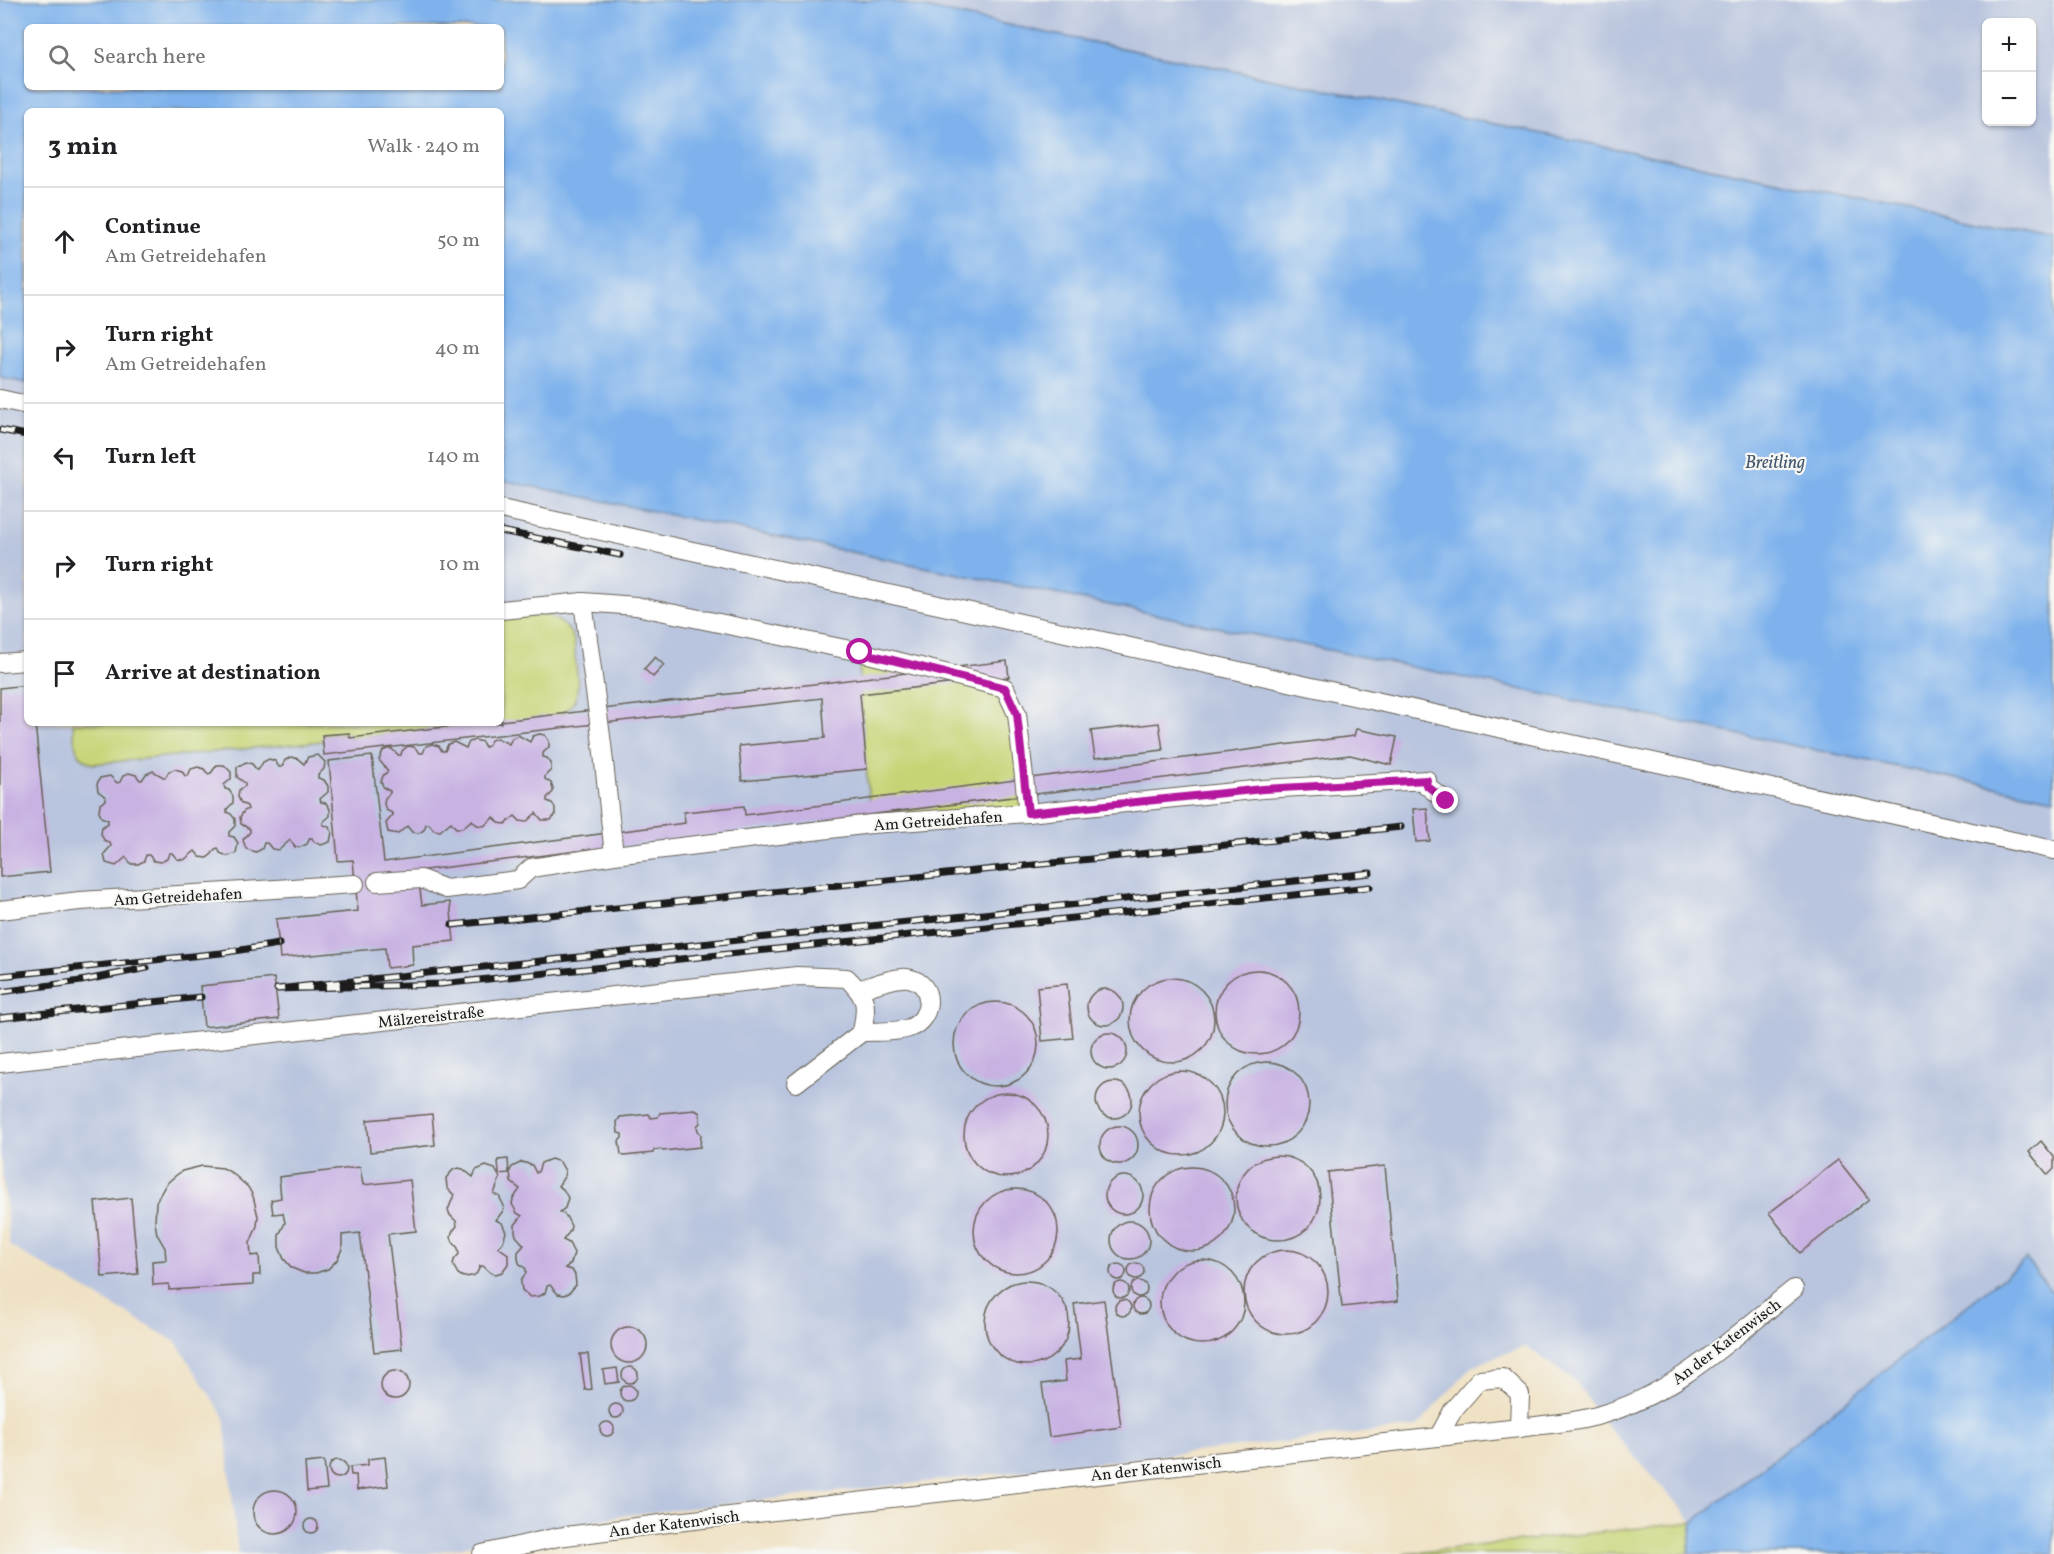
<!DOCTYPE html>
<meta charset="utf-8">
<style>
:root{--surface:#fff;--page:#f2f2f2;--text:#202124;--muted:#757577;--line:#e0e0e0}
body{margin:0;font-family:Vollkorn,serif;background:var(--page);color:var(--text)}
.controls{position:absolute;right:18px;top:18px;display:grid;overflow:hidden;border-radius:9px;box-shadow:0 2px 4px #0004}
.controls button{width:54px;height:54px;display:grid;place-items:center;padding:0;border:0;border-bottom:2px solid var(--line);background:var(--surface);color:var(--text);font:30px sans-serif}
.stop{position:absolute;width:18px;height:18px;margin:-14px;border:4px solid #b5179e;border-radius:50%;background:#fff}
.stop.end{background:#b5179e;border-color:#fff;box-shadow:0 2px 6px #0008}
.list{margin:0;padding:0;list-style:none}
h2{display:flex;justify-content:space-between;align-items:center;height:78px;margin:0;padding:0 24px;font-size:26px}
h2 small{font-size:20px;font-weight:400;color:var(--muted)}
.list li{display:grid;grid-template-columns:39px 1fr auto;gap:18px;align-items:center;box-sizing:border-box;height:108px;padding:0 24px;border-top:2px solid var(--line)}
.list b{display:block;font-size:22px;white-space:nowrap}
.list p{margin:0;font-size:20px;white-space:nowrap;color:var(--muted)}
.list em{font-size:20px;font-style:normal;color:var(--muted)}
.icon{flex:none;width:33px;height:33px;fill:none;stroke:currentColor;stroke-width:2;stroke-linecap:round;stroke-linejoin:round}
.map{position:relative;flex:none;width:2054px;height:1554px;overflow:hidden}
.search{position:absolute;background:var(--surface);box-shadow:0 2px 4px #0004;left:24px;top:24px;width:480px;height:66px;display:flex;align-items:center;gap:15px;box-sizing:border-box;padding:0 21px;border-radius:9px;color:var(--muted);font-size:22px}
.panel{position:absolute;background:var(--surface);box-shadow:0 2px 4px #0004;left:24px;top:108px;width:480px;height:618px;border-radius:9px}
.map>svg:first-child{display:block}
.industrial{fill:#b9c5de;fill-rule:evenodd}
.green{fill:#c7d476;stroke:#727849;stroke-width:1.5}
.water{fill:#7fb2ec;stroke:#4e6784;stroke-width:1.5;fill-rule:evenodd}
.building{fill:#c8b2e2}
.lines{fill:none;stroke-linecap:round;stroke-linejoin:round}
.street-casing{stroke:#666156;stroke-width:20}
.street{stroke:#fff;stroke-width:18}
.rail-casing{stroke:#1c1c1c;stroke-width:7}
.rail{stroke:#f6f6f2;stroke-width:4.5;stroke-dasharray:14;stroke-linecap:butt}
.route{stroke:#b5179e;stroke-width:8}
.labels{text-anchor:middle;stroke-width:4.5;stroke-linejoin:round;paint-order:stroke}
.street-label{font-size:16px;fill:#1c1c1c;stroke:#f6f6f2}
.water-label{font-size:18px;font-style:italic;fill:#44586f;stroke:#f6f6f2}
</style>
<div class="map">
<svg width="2054" height="1554" viewBox="0 0 2054 1554">
<rect width="100%" height="100%" fill="#f6f6f2"/>
<filter id="ink" filterUnits="userSpaceOnUse"><feTurbulence type="fractalNoise" baseFrequency=".0167" numOctaves="2"/><feDisplacementMap in="SourceGraphic" scale="12" xChannelSelector="R" yChannelSelector="G"/><feConvolveMatrix kernelMatrix="1 2 1 2 8 2 1 2 1" color-interpolation-filters="sRGB"/></filter>
<filter id="wash" filterUnits="userSpaceOnUse"><feTurbulence type="fractalNoise" baseFrequency=".008" numOctaves="4" result="noise"/><feDisplacementMap in="SourceGraphic" scale="24" xChannelSelector="R" yChannelSelector="G"/><feGaussianBlur stdDeviation="1.35" result="paint"/><feColorMatrix in="noise" values="0 0 0 0 0 0 0 0 0 0 0 0 0 0 0 0 0 1.4 0 .05"/><feComposite in="paint" operator="in"/></filter>
<g filter="url(#wash)">
<rect width="100%" height="100%" fill="#efe1c3"/>
<g class="industrial">
<path d="M886,0h1168v238l-594,-120zM1986,22h46v100h-46z"/>
<path d="M0,378l27,5v340h474v-243l1553,319v496l-29,-36 -332,263 -94,-106 -22,-33 -51,-37 -54,20 -55,61 -797,89 -193,38h-189l-14,-137 -48,-75 -166,-96 -10,-95z"/>
</g>
<g class="green">
<path d="M546,615c11,4 23,11 27,23 2,5 2,13 2,18 2,20 9,43 -11,56 -14,9 -46,8 -63,10v-103z"/>
<path d="M860,652l145,36 23,125 -157,11 -12,-141z"/>
<path d="M73,723h421l-144,15 -1,-5 -26,2v6l-230,23c-21,-9 -18,-21 -20,-41z"/>
<path d="M1693,1522l-5,32h-285z"/>
</g>
<g class="water">
<path d="M0,0h886l1168,238v561l-1553,-319v-369h-474v272l-27,-5zM27,27h474v60h-474z"/>
<path d="M2026,1259l28,36v259h-366l5,-32z"/>
</g>
<g id="blocks">
<g class="building">
<path d="M655,657l9,8 -11,12 -9,-8z"/>
<path d="M1007,661l2,16 -149,17 7,75 -125,12 -3,-35 86,-8 -3,-40 -498,57 -2,-20 27,-2 1,5 130,-15h21v-2z"/>
<path d="M27,685v38h8l15,149 -50,5v-189z"/>
<path d="M1159,723l4,27 -68,8 -4,-27z"/>
<path d="M1356,729l41,8 -6,28 -41,-10 -974,121 43,7 3,22 28,-3 4,39 -42,4 1,20 -26,3 -2,-20 -105,10 -4,-39 82,-8 -5,-51 -15,1 -9,-100 43,-5 12,106 301,-39 -1,-11 60,-6 1,9 609,-79z"/>
<path d="M539,734l6,1 4,6v6l-6,6v4l4,1 4,5v7l-6,6v3l6,4 2,6v3l-6,6v3l5,2 3,5v7l-4,5h-9l-6,-7 -10,9 -6,-1 -5,-5 -10,8 -6,-1 -5,-6 -10,9 -7,-1 -5,-5 -10,8h-6l-5,-6 -11,9 -6,-1 -5,-6h-3l-2,6 -5,3 -7,-1 -5,-6 -9,8 -10,-2 -2,-9 7,-8 -1,-2 -6,-3 -2,-6 1,-6 5,-5v-2l-6,-3 -3,-6 2,-6 5,-5 -9,-11 4,-9 4,-2h5l6,6h3l1,-4 6,-5 6,1 6,6h3l3,-7 6,-2 7,2 3,5h3l3,-7 6,-2 12,6 3,-6 6,-2 7,2 3,5 3,-1 3,-6 6,-2 12,6 3,-6 6,-3 12,7 3,-6z"/>
<path d="M318,755l7,7 -1,7 -6,6v3l6,2 4,6v6l-8,7 1,3 5,1 4,6v7l-7,6v3l5,1 4,6 -2,10 -9,3 -7,-3 -2,-4h-2l-3,6 -6,3h-6l-5,-7 -11,10 -7,-1 -5,-6h-3l-2,6 -6,3 -10,-3 -3,-9 7,-8v-3l-9,-5 -1,-7 4,-6 4,-2 -1,-3 -6,-3 -3,-6 1,-7 6,-4v-3l-8,-6v-10l9,-5 6,2 5,6 2,-1 4,-7 6,-3 6,2 4,6h3l3,-7 7,-3 6,2 6,5 4,-7z"/>
<path d="M217,765h7l7,7v7l-7,6 1,4 4,1 4,6v7l-6,6v3l4,2 4,5v7l-6,6v4l5,1 4,6 -2,10 -9,3 -7,-3 -2,-5 -3,1 -3,5 -5,4 -7,-1 -5,-6 -11,9 -7,-1 -5,-6h-3l-2,6 -6,3 -7,-1 -5,-6h-3l-2,6 -6,3h-7l-5,-7 -10,9 -10,-3 -2,-9 7,-8 -1,-3 -6,-3 -3,-6 1,-7 6,-4v-3l-7,-3 -2,-6 1,-7 6,-4v-3l-8,-6 -1,-7 3,-6 10,-2 7,7 3,-1 3,-6 6,-3 7,2 4,5h2l4,-6 7,-3 12,7 4,-7 6,-2 7,2 3,5h3l3,-7 7,-2 6,2 4,5 3,-1z"/>
<path d="M1427,808l3,33 -14,1 -3,-33z"/>
<circle cx="1257" cy="1012" r="42"/>
<path d="M274,978l5,41 -75,8 -4,-41z"/>
<circle cx="1172" cy="1020" r="42"/>
<path d="M1067,984l6,54 -31,3 -5,-54z"/>
<circle cx="1105" cy="1007" r="18"/>
<circle cx="996" cy="1044" r="42"/>
<circle cx="1109" cy="1051" r="18"/>
<circle cx="1267" cy="1104" r="42"/>
<circle cx="1181" cy="1113" r="42"/>
<circle cx="1114" cy="1100" r="18"/>
<circle cx="1006" cy="1135" r="42"/>
<path d="M695,1110l5,3v10l-3,3 1,5 3,3 -1,13 -37,4 -2,-2 -7,1 -1,3 -29,3 -3,-2 -2,-13 3,-3v-4l-4,-1 -1,-11 3,-5 29,-3 2,4 7,-1 2,-4z"/>
<path d="M432,1114l3,31 -65,7 -3,-32z"/>
<circle cx="1119" cy="1145" r="19"/>
<path d="M2041,1141l13,16v12l-6,6 -19,-23z"/>
<circle cx="1278" cy="1198" r="42"/>
<path d="M508,1159l1,14 -10,1 -1,-14z"/>
<path d="M551,1159l9,3 5,9 -1,6 -6,9 5,3 5,9 -3,10 -5,4 6,4 5,10 -1,5 -7,9 6,3 5,10 -3,10 -6,5 7,2 3,5 1,10 -7,8 -5,2 -6,-1 -8,-9 -3,1 -2,7 -5,3 -10,1 -8,-7 -1,-5v-5l5,-7v-4l-7,-6 -1,-5v-6l6,-7 -8,-9 -1,-5v-6l7,-9 -5,-3 -5,-9 1,-5 7,-10 -9,-7 -1,-11 2,-4 10,-5 10,3 4,8 2,-1 3,-9z"/>
<path d="M1838,1160l31,39 -69,54 -31,-40z"/>
<path d="M202,1166l21,2 9,5 16,14 5,9 5,20 -1,10 -7,17 1,13 8,-1 1,20h-7v10l-84,5v-6l-16,1 -1,-24 14,-1 -1,-12 -8,-14 -2,-11 1,-21 10,-18 8,-7 8,-6z"/>
<path d="M486,1166l9,3 5,9 -6,16 5,2 5,10 -1,5 -7,9 6,3 4,9 -3,10 -5,5 10,7v10l-6,8 -6,2 -5,-1 -8,-7h-3l-3,7 -4,3 -10,1 -5,-3 -5,-9 1,-5 5,-6 -1,-6 -5,-6 -2,-5 1,-5 5,-6 -1,-5 -6,-6 -2,-5 6,-15 -7,-7 -1,-10 7,-8 5,-2 5,1 10,8 3,-7z"/>
<path d="M1385,1166l13,135 -56,6 -14,-135z"/>
<path d="M360,1167l3,18 47,-5 6,51 -28,3 14,115 -28,3 -14,-119 -18,2v14l-5,11 -9,9 -12,4h-12l-12,-5 -8,-9 -5,-12v-12l6,-12 -2,-10 -10,1 -2,-14 10,-2 -2,-21z"/>
<circle cx="1192" cy="1209" r="42"/>
<circle cx="1124" cy="1195" r="19"/>
<circle cx="1016" cy="1231" r="42"/>
<path d="M131,1198l7,76 -36,3 -7,-75z"/>
<circle cx="1130" cy="1240" r="19"/>
<circle cx="1286" cy="1292" r="42"/>
<circle cx="1202" cy="1302" r="42"/>
<circle cx="1136" cy="1271" r="8"/>
<circle cx="1118" cy="1272" r="8"/>
<circle cx="1139" cy="1289" r="8"/>
<circle cx="1027" cy="1323" r="42"/>
<circle cx="1121" cy="1290" r="8"/>
<circle cx="1141" cy="1306" r="8"/>
<circle cx="1123" cy="1308" r="8"/>
<path d="M1104,1300l17,127 -72,10 -7,-53 24,-3 -2,-20 17,-2 -7,-55z"/>
<circle cx="629" cy="1345" r="18"/>
<path d="M580,1354h8l4,35 -7,1z"/>
<circle cx="630" cy="1375" r="8"/>
<path d="M617,1368l2,14 -14,2 -2,-14z"/>
<circle cx="395" cy="1385" r="14"/>
<circle cx="628" cy="1393" r="8"/>
<circle cx="616" cy="1411" r="7"/>
<circle cx="607" cy="1429" r="7"/>
<path d="M385,1457l3,29 -31,4 -1,-15h-5l-1,-8 18,-2v-6z"/>
<circle cx="338" cy="1469" r="9"/>
<path d="M324,1461l3,28 -20,2 -2,-28z"/>
<circle cx="275" cy="1512" r="22"/>
<circle cx="311" cy="1526" r="7"/>
</g>
</g>
</g>
<g filter="url(#ink)">
<use href="#blocks" fill-opacity="0" stroke="#666156" stroke-width="1.5"/>
<g class="lines">
<g class="street-casing">
<g id="street">
<path d="M0,399l27,6"/>
<path d="M501,509l1553,341"/>
<path d="M583,602l19,142 12,111 257,-31 157,-11 235,-24 164,-9 -1,5 20,16"/>
<path d="M501,610l82,-8 53,4 224,46 145,36 12,26 11,99"/>
<path d="M0,663l27,-2"/>
<path d="M377,882l44,-3 25,10 72,-9 13,-12 83,-13"/>
<path d="M0,910l80,-9 275,-17"/>
<path d="M0,1063l797,-87 50,2c21,21 20,26 15,54 14,-1 34,1 47,-4 24,-8 27,-45 -1,-50 -11,-2 -37,8 -50,12"/>
<path d="M796,1083l66,-51"/>
<path d="M1439,1436l14,-26 26,-30 24,-2 17,16 -1,34"/>
<path d="M482,1554l76,-17 118,-15 843,-94c27,-4 56,-5 81,-13 76,-21 134,-79 194,-126"/>
</g>
</g>
<use href="#street" class="street"/>
<g class="rail-casing">
<g id="rail">
<path d="M0,430l27,5"/>
<path d="M501,531l119,24"/>
<path d="M1370,873l-1093,116 164,-5 929,-97"/>
<path d="M452,925l949,-98"/>
<path d="M0,976l221,-23 58,-9"/>
<path d="M0,992l81,-11 66,-13"/>
<path d="M0,1018l201,-21"/>
</g>
</g>
<use href="#rail" class="rail"/>
</g>
</g>
<g class="lines" filter="url(#ink)">
<path class="route" d="M860,652l145,36 12,26 11,99 235,-24 164,-9 -1,5 20,16"/>
</g>
<g class="labels">
<g class="street-label">
<text transform="translate(938 820) rotate(-4)" y="6">Am Getreidehafen</text>
<text transform="translate(178 896) rotate(-3)" y="6">Am Getreidehafen</text>
<text transform="translate(431 1016) rotate(-6)" y="6">Mälzereistraße</text>
<text transform="translate(1726 1341) rotate(-37)" y="6">An der Katenwisch</text>
<text transform="translate(1156 1468) rotate(-6)" y="6">An der Katenwisch</text>
<text transform="translate(674 1523) rotate(-7)" y="6">An der Katenwisch</text>
</g>
<g class="water-label">
<text x="1775" y="468">Breitling</text>
</g>
</g>
</svg>
<div class="controls">
<button>+</button>
<button>−</button>
</div>
<div class="stop" style="left:860px;top:652px"></div>
<div class="stop end" style="left:1446px;top:801px"></div>
<div class="search"><svg class="icon" aria-label="search" viewBox="0 0 24 24"><circle cx="10" cy="10" r="6"/><path d="M15 15l6 6"/></svg>Search here</div>
<section class="panel">
<h2>3 min<small>Walk · 240 m</small></h2>
<ul class="list">
<li><svg class="icon" aria-label="ahead" viewBox="0 0 24 24"><path d="M12 20V5M6 11l6-6 6 6"/></svg><div><b>Continue</b><p>Am Getreidehafen</p></div><em>50 m</em></li>
<li><svg class="icon" aria-label="right" viewBox="0 0 24 24"><path d="M7 20v-9h11M14 6l5 5-5 5"/></svg><div><b>Turn right</b><p>Am Getreidehafen</p></div><em>40 m</em></li>
<li><svg class="icon" aria-label="left" viewBox="0 0 24 24"><path d="M17 20v-9H6M10 6l-5 5 5 5"/></svg><div><b>Turn left</b></div><em>140 m</em></li>
<li><svg class="icon" aria-label="right" viewBox="0 0 24 24"><path d="M7 20v-9h11M14 6l5 5-5 5"/></svg><div><b>Turn right</b></div><em>10 m</em></li>
<li><svg class="icon" aria-label="arrive" viewBox="0 0 24 24"><path d="M6 21V4h12l-3 4 3 4H6"/></svg><div><b>Arrive at destination</b></div></li>
</ul>
</section>
</div>
